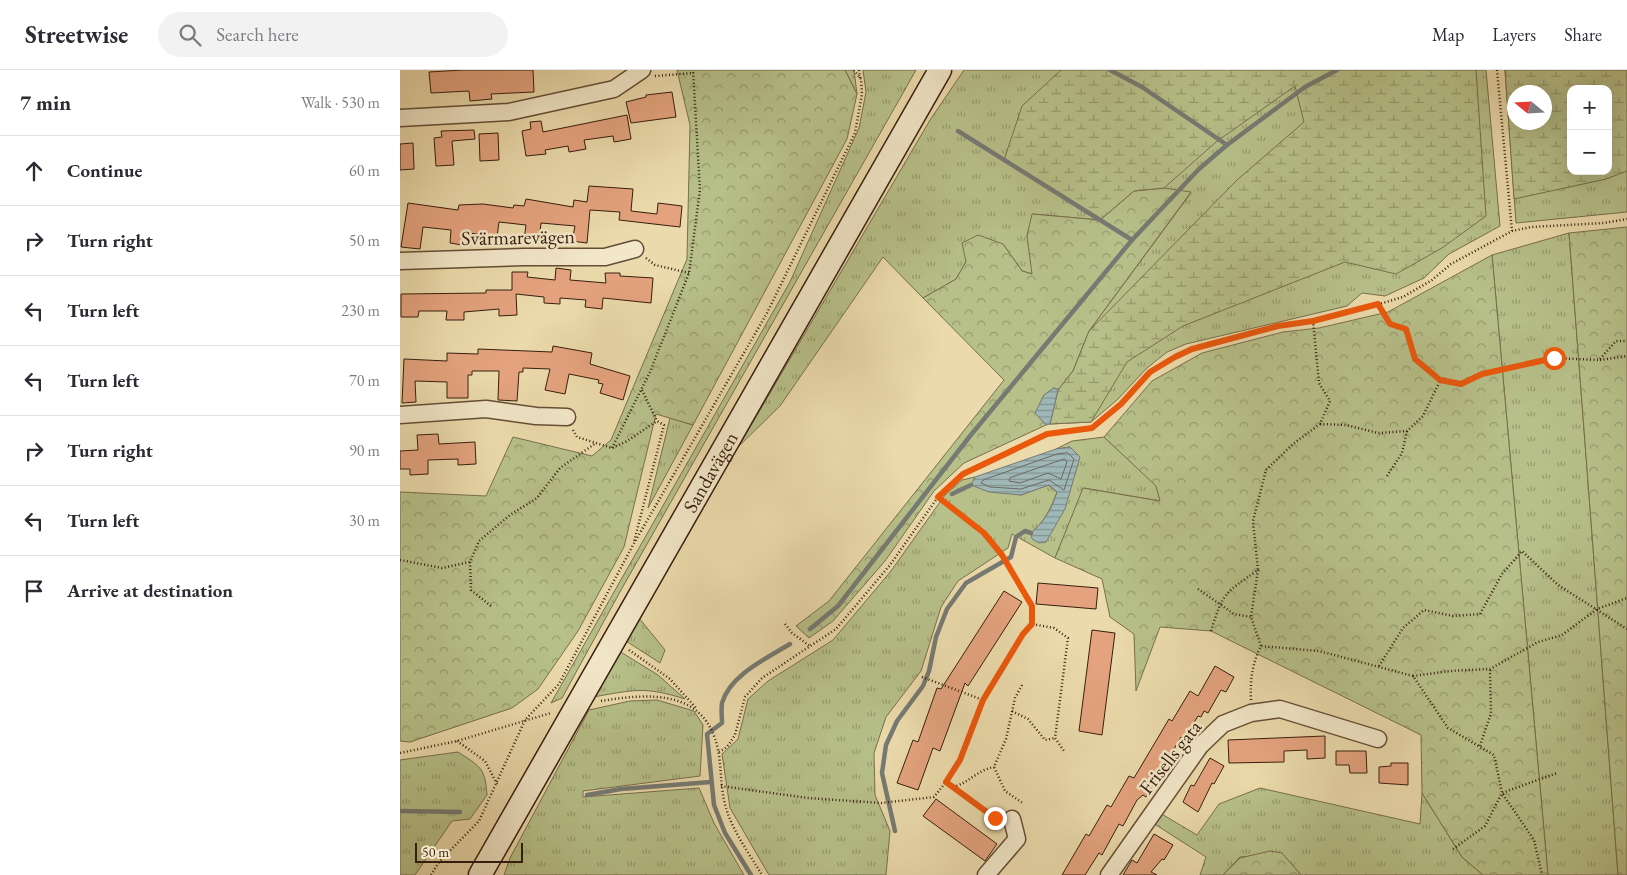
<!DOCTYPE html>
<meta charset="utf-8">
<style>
:root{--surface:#fff;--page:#f2f2f3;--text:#2b2b33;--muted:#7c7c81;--line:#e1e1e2}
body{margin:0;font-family:"EB Garamond",serif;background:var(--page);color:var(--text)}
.controls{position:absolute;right:15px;top:15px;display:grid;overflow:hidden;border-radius:10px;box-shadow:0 5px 20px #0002}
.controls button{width:45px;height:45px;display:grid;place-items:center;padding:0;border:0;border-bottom:1px solid var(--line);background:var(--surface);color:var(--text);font:25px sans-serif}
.compass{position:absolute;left:1107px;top:15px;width:45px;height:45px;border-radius:50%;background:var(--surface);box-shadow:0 5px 20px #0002;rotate:288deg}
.scale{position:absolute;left:15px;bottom:12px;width:108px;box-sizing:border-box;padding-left:5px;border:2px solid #381e0e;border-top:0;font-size:14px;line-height:18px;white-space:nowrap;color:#381e0e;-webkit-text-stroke:4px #f2e7c8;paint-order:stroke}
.stop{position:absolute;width:15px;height:15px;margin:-11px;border:4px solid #ea580c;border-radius:50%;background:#fff}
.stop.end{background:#ea580c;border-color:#fff;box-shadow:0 1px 5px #0008}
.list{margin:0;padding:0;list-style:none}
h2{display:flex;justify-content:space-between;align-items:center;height:65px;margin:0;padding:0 20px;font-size:21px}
h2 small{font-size:16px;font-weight:400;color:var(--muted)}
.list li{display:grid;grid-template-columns:32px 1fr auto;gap:15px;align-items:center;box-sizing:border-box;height:70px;padding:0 20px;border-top:1px solid var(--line)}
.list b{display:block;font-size:19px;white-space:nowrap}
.list em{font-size:16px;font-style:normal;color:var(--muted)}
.icon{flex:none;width:28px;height:28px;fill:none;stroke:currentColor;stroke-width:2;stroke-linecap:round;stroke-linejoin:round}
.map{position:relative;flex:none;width:1227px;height:805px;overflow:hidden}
header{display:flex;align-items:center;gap:30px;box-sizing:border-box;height:70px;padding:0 25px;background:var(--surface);border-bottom:1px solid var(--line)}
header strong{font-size:24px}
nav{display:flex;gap:28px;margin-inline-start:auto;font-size:18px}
.search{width:350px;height:45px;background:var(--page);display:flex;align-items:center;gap:12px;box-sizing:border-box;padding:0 18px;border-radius:28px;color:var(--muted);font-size:19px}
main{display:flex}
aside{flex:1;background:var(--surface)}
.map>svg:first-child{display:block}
.grass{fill:url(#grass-tufts);stroke:#786f4c;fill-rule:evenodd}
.forest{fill:url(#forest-crowns);stroke:#786f4c}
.wetland{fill:url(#wetland-marsh);stroke:#786f4c;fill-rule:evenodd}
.water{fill:url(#water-rules);stroke:#767a73}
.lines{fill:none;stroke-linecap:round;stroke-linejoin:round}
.shore{stroke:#6c6a62;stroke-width:1}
.stream{stroke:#767a73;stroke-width:4.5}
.building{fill:#e4a37e;stroke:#381e0e}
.street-casing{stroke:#654d35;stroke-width:19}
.secondary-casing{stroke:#381e0e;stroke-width:25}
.path{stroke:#381e0e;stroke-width:2.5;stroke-dasharray:1 2.5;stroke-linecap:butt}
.street{stroke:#f2e7c8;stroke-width:16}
.secondary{stroke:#f2e7c8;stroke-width:22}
.route{stroke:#ea580c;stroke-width:6}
.labels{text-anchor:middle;stroke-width:5;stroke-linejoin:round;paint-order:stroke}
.street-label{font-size:20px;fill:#381e0e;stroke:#f2e7c8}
</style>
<header>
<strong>Streetwise</strong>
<div class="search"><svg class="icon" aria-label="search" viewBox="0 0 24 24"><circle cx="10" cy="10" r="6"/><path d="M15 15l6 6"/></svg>Search here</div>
<nav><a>Map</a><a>Layers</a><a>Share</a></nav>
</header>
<main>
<aside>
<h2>7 min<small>Walk · 530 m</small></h2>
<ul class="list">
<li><svg class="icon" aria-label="ahead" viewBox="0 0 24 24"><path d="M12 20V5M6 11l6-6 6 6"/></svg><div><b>Continue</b></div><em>60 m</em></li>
<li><svg class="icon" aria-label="right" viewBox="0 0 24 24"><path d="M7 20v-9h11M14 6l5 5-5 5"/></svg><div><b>Turn right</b></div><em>50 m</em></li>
<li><svg class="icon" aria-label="left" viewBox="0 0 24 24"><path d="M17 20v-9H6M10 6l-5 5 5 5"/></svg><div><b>Turn left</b></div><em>230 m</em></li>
<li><svg class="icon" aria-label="left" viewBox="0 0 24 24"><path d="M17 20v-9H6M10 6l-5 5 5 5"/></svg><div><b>Turn left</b></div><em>70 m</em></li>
<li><svg class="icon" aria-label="right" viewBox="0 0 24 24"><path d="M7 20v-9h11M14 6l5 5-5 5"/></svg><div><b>Turn right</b></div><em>90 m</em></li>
<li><svg class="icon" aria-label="left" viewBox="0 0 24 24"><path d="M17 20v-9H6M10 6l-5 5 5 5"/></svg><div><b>Turn left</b></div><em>30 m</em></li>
<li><svg class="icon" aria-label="arrive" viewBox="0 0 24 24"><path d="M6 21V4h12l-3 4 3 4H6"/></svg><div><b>Arrive at destination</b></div></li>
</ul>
</aside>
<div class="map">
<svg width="1227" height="805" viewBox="0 0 1227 805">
<defs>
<pattern id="grass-tufts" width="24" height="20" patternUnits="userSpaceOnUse" patternTransform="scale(1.25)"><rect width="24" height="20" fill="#b7c089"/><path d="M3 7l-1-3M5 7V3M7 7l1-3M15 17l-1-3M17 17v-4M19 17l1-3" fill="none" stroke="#969b6e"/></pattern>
<pattern id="forest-crowns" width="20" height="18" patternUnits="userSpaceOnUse" patternTransform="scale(1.25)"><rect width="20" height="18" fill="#b7c089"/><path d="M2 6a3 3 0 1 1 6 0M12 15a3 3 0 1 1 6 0" fill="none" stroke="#969b6e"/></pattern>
<pattern id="wetland-marsh" width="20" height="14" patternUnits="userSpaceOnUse" patternTransform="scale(1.25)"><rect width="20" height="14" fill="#b7c089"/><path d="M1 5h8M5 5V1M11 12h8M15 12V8" fill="none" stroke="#969b6e"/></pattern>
<pattern id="water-rules" width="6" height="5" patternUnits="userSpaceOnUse" patternTransform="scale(1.25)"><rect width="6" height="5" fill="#9fb7b6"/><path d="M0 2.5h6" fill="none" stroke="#839492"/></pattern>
</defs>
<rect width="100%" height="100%" fill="#ebdaab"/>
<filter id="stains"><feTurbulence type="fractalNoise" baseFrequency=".004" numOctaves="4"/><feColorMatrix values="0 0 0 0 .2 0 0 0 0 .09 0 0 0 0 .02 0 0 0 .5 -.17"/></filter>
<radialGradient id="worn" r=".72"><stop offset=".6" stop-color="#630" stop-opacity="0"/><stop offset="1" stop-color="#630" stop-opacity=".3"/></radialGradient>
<g class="grass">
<path d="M445,0h9l3,24z"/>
<path d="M463,0h53l-295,520 -59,108 -11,5 239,-421 69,-154 7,-36z"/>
<path d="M564,0h522l14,156 -51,28 -25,24 -39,18 -23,-3 -15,13 -161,38 -19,8 -20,16 -30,32 -26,22 -41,2 8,-34 15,-19 16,-40 102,-138 -91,27 -67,-6 -6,22 6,38 -11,-3 -19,-27 -37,18 -10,17 -33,19 -40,-41 -103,149 -41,40 191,-326z"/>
<path d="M1105,0h122v142l-111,11zM1171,19h37v82h-37zM1114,22h30v30h-30z"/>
<path d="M1169,163l49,642h-70l-56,-620z"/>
<path d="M270,348l23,7 -45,83z"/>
<path d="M704,367l53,49 3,15 -76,-13 -29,70 -43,-24 -4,14 -50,33 -17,26 -20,64 -35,46 -12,36 1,42 15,36 -4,44h-117l-39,-67 -8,-54 16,-15 10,-40 20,-18 65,-41 58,-69 54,-76 17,-15 13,-3 -3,8 49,10 27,-10 9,7c-6,16 -12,29 -26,41l15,9 24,-95 -14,2 16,-8z"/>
<path d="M239,548l26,32 -5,13 -34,-22z"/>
<path d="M219,581l39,24 27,24c-41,-13 -51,-9 -92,-2z"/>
<path d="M257,630l37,11 9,14 -3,51 -117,15v6l116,-9 15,35 30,52h-240l6,-17 79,-148 41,-9z"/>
<path d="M58,682c23,15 27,16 29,43l-17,24 -18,2 -37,54h-15v-115z"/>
<path d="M860,718l160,36 2,-31 40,64 21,18h-182l-19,-21 -42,3 -17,18h-23l6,-18 -53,-34 7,-10 37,22 22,-31z"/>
</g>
<g class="forest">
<path d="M277,0h168l12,24 -10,45 -154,286 -37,-11 -32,133 -46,84 -40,58 -26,19 -102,34 -10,-1v-249l86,4 27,-59 79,19 19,-16 76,-181 3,-134z"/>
<path d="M764,118l27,4 -102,139 -16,40 -15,19 -4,-2 -10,7 -8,18 10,12 -82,38 -30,28 -49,70 -52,60 -24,17 -13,-12 33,-25 175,-221 -81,-82 33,-19 10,-17 -4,-19 16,-8 25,9 19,27 10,3 -5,-38 5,-22 68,6 34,-29z"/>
<path d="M1227,157v648h-9l-49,-642z"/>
<path d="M1092,185l56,620h-65l-21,-18 -40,-64 -1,-58 -210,-104 -51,-4 -24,64 -2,-57 -24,-17 -8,-38 -47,-21 28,-70 77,13 -4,-15 -52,-49 48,-56 50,-28 81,-21 36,-4 69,-16z"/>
<path d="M870,781l12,2 19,22h-78l17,-17z"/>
</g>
<g class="wetland">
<path d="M661,0h415l10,146 -44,32 -46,26 -51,-12 -162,64 -56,36 -36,60 -41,2 8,-34 15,-19 16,-40 148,-151 67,-58 -9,-36 -79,56 -52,46 -30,3 -34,29 -96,-60 18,-54z"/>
<path d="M1105,0h122v101l-21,8 -92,20zM1171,19h37v82h-37zM1114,22h30v30h-30z"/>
</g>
<g class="water">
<path d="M654,318l4,2 -8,34 -4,1 -11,-12 9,-18z"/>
<path d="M670,377l10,10 -15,52 -19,33 -7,1 -7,-4 -1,-6c14,-12 21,-25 26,-41l-8,-7 -28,10 -32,-3 -18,-7 4,-8 81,-28z"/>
</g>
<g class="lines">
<g class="shore">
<path d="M668,383l6,6 -10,31 -15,-10 -28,9 -31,-2 -9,-4 2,-3 74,-26z"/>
<path d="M665,389l2,3 -6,17 -13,-6 -28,10 -11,-2 1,-3z"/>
</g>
<g class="stream">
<path d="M710,0l32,17 85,58"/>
<path d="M558,61l174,109"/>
<path d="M552,424l19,-9"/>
<path d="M410,559l28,-23 132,-170 162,-196 67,-71 28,-24 78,-58 32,-17"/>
<path d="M187,725l34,-6 90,-7"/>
<path d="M0,741l60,1"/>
<path d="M495,761l-13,-58 4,-28 11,-24 26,-35 6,-15 7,-34 11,-28 19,-26 45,-26 5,-20 9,-6 6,2"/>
<path d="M351,805l-26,-42 -11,-28 -7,-71 15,-11c0,-6 -1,-14 0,-20 8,-28 45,-45 68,-59"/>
</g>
</g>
<g class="building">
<path d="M63,0h70l1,22 -43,2 1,5 -22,2 -1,-10 -38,2 -2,-21z"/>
<path d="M272,22l4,25 -45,6 -5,-21 20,-5v-2z"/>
<path d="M227,45l4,24 -17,3 -1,-6 -29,4 2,9 -17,3 -1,-6 -23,4 1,4 -20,2 -4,-25 9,-2 -1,-7 11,-1 2,11z"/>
<path d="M74,60l1,9 -23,2 2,24 -18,1 -2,-28 8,-1 -1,-6z"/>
<path d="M98,63l1,27 -19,1 -1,-27z"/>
<path d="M13,73l1,26 -14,1v-26z"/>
<path d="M189,116l44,3 -2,22 26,3 1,-11 24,3 -2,21 -61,-7 1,-8 -30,-2 -3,33 -15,-2 3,-15 -34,-3 -2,18 -15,-1 2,-15 -27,-3 -2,15 -28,-4 -1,13 -18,-3 1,-13 -28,-3 -3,22 -19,-2 7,-44 50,7 1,-5 24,-1 30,4 1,-3 10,1 2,-7 47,8 1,-7 13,2z"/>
<path d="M156,198l15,2 -1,10 36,3 -1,-10h15v3l33,2 -2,25 -48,-5 -1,11 -17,-2 1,-7 -26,-2v6l-16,-1v-6l-28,-3 1,21 -18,1v-7l-35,3v8h-18l1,-9h-28l-1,6h-17v-23l85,-1v-3h26v-18h16l-1,5 28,3z"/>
<path d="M153,276l39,7 -2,11 40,12 -7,24 -23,-7 3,-9 -5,-1 1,-3 -30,-6 -4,20 -20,-4 5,-21 -27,-1v4h-4l-2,29 -19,-1 1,-29h-27v4h-4v23h-21v-16l-32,-1 1,21 -14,1 2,-44 43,2v-8l31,1v-5l74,3z"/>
<path d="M38,364l1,10 36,-2 1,22 -18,1v-6l-30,1v14l-18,1v-6h-10v-18l18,-1 -1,-15z"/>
<path d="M638,513l60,5 -2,21 -60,-5z"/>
<path d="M604,521l18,11 -54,84 -3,-3 -25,68 -7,-3 -15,42 -21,-7 16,-43 5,2 19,-54 4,1z"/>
<path d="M692,560l23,3 -13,102 -23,-4z"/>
<path d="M815,596l19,11 -8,15 -5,-2 -13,23 -4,-2 -3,6 -3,-1 -14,23 -3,-2 -35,60 -3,-2 -6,5 -14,26 -4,-2 -17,31 -3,-2 -14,22h-23l24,-41 3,2 18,-31 4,2 18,-31 5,2 35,-59 3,2 18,-30 8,5z"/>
<path d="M925,666v22l-18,1v-9l-23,1v11l-55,1 -1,-23z"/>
<path d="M936,681h30l1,22h-17l-1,-8h-13z"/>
<path d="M810,688l14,8 -10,18 -2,-1 -14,29 -15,-10 8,-17 3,1z"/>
<path d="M991,693h17v22l-29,-2v-16l12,-1z"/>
<path d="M536,729l61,45 -12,17 -62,-45z"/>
<path d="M754,764l19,11 -9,15 -2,-1 -11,13 6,3h-34l9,-15 5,3z"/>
</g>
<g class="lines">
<g class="street-casing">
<g id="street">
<path d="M0,48l109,-6 105,-23 28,-19"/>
<path d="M0,191l124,-4h81l30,-8"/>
<path d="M0,345l86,-6 50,7 31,1"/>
<path d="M586,805l31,-36 -5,-20"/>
<path d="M709,805l91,-129 23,-22 28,-11 29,-4 98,30"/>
</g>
</g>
<g class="secondary-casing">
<g id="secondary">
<path id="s1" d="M80,805l460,-805"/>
</g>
</g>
<g class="path">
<path d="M459,0l1,8"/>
<path d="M1097,0l15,161"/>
<path d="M255,6l39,-3"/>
<path d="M246,188l9,7 34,8"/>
<path d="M977,234l13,20 16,5 9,30 25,21 21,4 21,-10 72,-16 45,2 17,-19h11"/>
<path d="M1200,290l27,-4"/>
<path d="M242,320l15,31"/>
<path d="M920,354l26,1 32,8 29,-2 16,-15 17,-35"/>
<path d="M173,360l4,7 35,11 15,-7 30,-20 7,4 -30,117"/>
<path d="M212,378l38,-76 39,-99 11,-83 -7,-120"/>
<path d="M987,406l15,-23 5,-22"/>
<path d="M538,427l46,36 19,22 29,51v18"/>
<path d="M0,490l42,8 28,-6 9,-21 31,-26 27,-17 23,-30 36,-25"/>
<path d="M70,492l1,28 20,16"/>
<path d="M858,500l-7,47 10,29"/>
<path d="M798,519l36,25 17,3"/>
<path d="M385,554l7,9 18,13"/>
<path d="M811,561c12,-39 14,-38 47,-61l-5,-49 13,-51 27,-26 27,-20 10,-23 -11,-18 -6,-62"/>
<path d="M229,580l41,29 26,29"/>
<path d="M979,596l24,-38 21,-18 29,6 27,-2 22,-40 20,-23 36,34 69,44"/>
<path d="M1013,606l37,-5 40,-2 48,-27 24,-7 35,-26 30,-11"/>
<path d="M522,607l61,23"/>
<path d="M622,615l-7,13 -9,41 -12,28 11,24 19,13"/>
<path d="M851,630c-1,-20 1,-36 10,-54l58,5 94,25 35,52 46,27 8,38 32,47 8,35"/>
<path d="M201,631c49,-8 105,-12 117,49 4,20 2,41 9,61 7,22 23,44 35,64"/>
<path d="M612,641l16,8 17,21 10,-2"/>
<path d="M57,671l28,20 12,23"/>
<path d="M1080,676l11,-33 -1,-43"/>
<path d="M319,682l8,-5 8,-12 10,-38 17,-19 74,-49 54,-64 48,-68 25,-23 84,-40 45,-6 29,-24 29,-32 42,-23 86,-22 75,-15 50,-15 29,-17 19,-16 61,-33 19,-4 73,-4 23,-4"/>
<path d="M0,683l57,-12 94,-28"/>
<path d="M321,716l87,12 73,5 53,-6 12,-15"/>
<path d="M553,717c16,-4 24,-17 41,-20"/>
<path d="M598,748l-52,-36 14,-22 23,-60 40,-67 9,-9 22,4 14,10 -13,100 9,13"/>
<path d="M1053,779l32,-23 17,-33 55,-20"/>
<path d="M31,805l8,-13 40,-41 46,-101 34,-36 74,-139 134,-232 88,-180 7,-39 -1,-15 -7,-9"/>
</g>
<use href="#street" class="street"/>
<use href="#secondary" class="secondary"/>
</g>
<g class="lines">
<path class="route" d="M595,748l-49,-36 14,-22 23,-60 40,-66 9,-10v-18l-30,-51 -18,-22 -46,-36 25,-23 84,-40 45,-6 29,-24 29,-32 25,-15 17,-8 86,-23 35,-5 65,-17 12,20 16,5 9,30 25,21 21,4 21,-10 72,-16"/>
</g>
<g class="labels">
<g class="street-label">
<text transform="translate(118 167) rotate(-1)" y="7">Svärmarevägen</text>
<text dy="7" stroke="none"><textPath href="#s1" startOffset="464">Sandavägen</textPath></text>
<text transform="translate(770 687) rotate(-52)" y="7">Frisells gata</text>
</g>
</g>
<rect width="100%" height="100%" filter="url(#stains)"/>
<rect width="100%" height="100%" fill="url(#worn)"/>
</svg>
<div class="controls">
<button>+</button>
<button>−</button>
</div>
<svg class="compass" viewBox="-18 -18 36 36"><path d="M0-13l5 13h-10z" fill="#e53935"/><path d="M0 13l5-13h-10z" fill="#7c7c81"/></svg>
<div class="scale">50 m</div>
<div class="stop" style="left:1154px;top:288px"></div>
<div class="stop end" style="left:595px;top:748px"></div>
</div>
</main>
